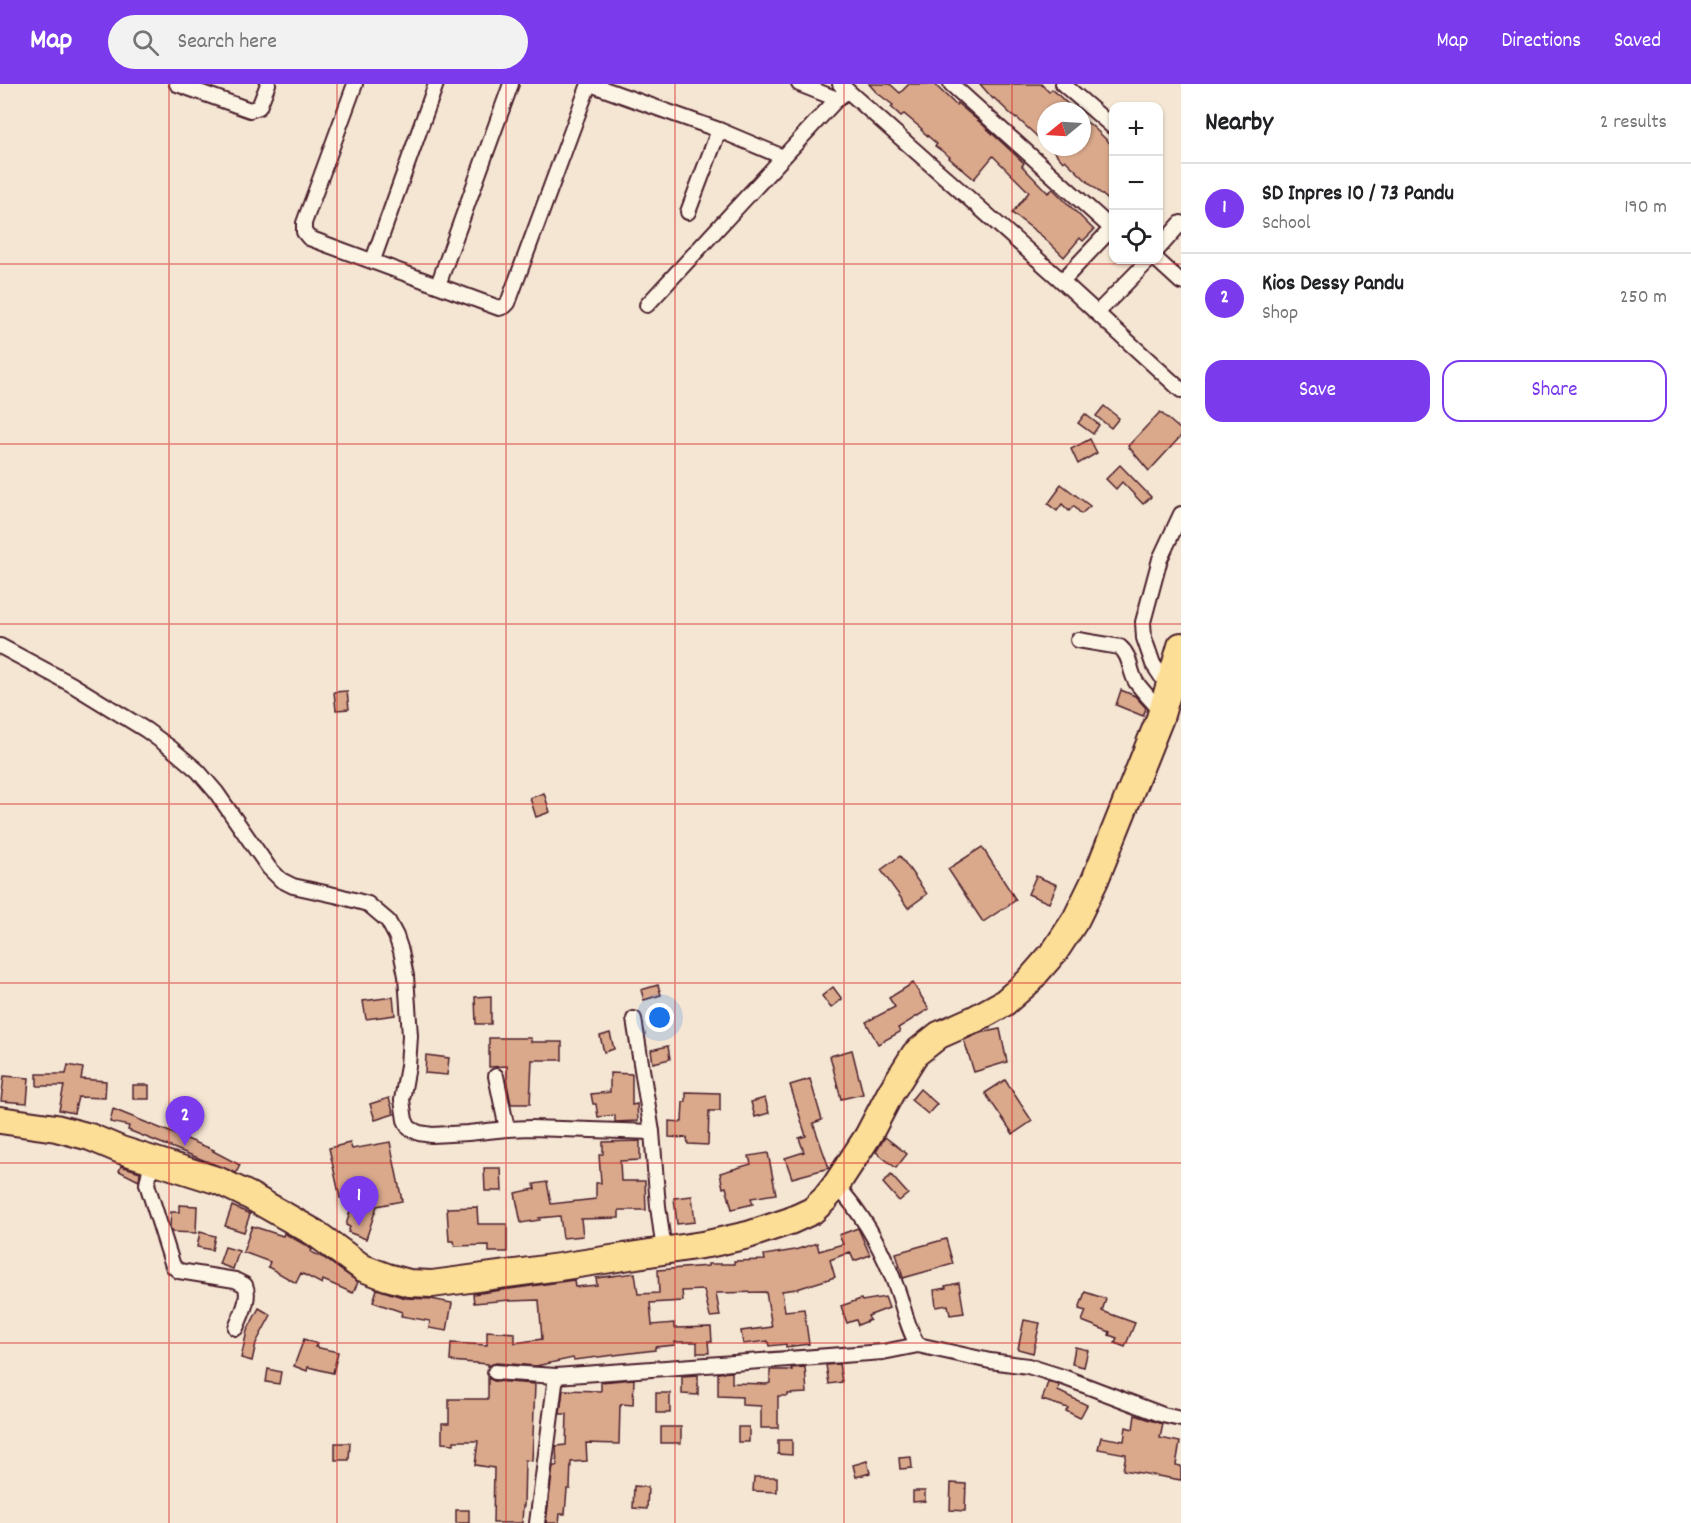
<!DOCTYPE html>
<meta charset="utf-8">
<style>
:root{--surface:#fff;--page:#f2f2f2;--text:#202124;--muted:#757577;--line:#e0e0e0;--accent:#7c3aed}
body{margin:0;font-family:Dekko,sans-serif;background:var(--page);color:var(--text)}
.controls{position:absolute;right:18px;top:18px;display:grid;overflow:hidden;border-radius:12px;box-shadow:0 2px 4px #0004}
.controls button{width:54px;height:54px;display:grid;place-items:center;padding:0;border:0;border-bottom:2px solid var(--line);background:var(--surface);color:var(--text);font:30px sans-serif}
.compass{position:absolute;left:1037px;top:18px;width:54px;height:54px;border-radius:50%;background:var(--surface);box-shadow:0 2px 4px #0004;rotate:252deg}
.you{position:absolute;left:660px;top:934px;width:21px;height:21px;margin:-15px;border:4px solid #fff;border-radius:50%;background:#1a73e8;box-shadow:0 0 0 9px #1a73e833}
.badge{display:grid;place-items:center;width:39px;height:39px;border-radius:50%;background:var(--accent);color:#fff;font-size:20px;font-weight:700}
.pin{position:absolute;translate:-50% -50px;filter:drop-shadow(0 2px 3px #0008)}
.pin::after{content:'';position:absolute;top:32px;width:21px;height:18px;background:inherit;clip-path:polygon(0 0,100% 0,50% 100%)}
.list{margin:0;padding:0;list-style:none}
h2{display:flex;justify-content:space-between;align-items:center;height:78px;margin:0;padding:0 24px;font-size:26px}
h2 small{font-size:20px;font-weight:400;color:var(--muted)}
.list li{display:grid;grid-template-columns:39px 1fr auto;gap:18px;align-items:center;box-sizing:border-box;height:90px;padding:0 24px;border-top:2px solid var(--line)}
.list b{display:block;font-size:22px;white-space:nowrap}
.list p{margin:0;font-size:20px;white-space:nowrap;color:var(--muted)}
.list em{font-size:20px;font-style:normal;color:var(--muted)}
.actions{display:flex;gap:12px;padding:18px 24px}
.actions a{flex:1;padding:14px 0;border:2px solid var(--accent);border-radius:18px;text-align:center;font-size:21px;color:var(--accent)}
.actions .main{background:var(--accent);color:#fff}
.icon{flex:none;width:33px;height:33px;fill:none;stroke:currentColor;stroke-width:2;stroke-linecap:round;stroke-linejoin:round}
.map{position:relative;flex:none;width:1181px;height:1439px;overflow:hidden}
header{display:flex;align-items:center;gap:36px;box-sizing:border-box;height:84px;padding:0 30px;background:var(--accent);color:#fff}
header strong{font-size:28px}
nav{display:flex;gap:33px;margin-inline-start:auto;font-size:21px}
.search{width:420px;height:54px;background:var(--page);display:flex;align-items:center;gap:15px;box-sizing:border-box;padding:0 21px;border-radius:33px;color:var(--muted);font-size:22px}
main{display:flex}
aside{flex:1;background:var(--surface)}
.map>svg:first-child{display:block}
.building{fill:#daa98c;stroke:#4a1f2b;stroke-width:1.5}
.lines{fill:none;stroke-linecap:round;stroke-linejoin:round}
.street-casing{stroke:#4a1f2b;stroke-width:18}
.highway-casing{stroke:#4a1f2b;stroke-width:30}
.street{stroke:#fcf5e5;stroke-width:14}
.highway{stroke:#fcde96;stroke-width:26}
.grid{fill:none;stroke:#d62828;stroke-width:1.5;stroke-opacity:0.55}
</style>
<header>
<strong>Map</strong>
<div class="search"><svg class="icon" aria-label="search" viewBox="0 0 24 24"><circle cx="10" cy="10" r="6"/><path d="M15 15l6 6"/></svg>Search here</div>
<nav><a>Map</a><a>Directions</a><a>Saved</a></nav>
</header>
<main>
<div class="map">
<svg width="1181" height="1439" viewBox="0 0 1181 1439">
<rect width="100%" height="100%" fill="#f5e6d3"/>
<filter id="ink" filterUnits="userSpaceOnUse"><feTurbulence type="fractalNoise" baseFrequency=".0167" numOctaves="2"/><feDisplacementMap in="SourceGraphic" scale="12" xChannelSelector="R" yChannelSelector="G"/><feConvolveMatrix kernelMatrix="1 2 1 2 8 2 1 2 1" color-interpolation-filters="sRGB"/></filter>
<g filter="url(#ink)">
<g class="building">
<path d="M869,0h21l10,9 9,-9h25l22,21 1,-2 25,21 42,39 -2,3 26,27 5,-4 41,41 -11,11 -3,-3 -16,19 -22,-21 -30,-23 17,-21 -36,-36 -19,23 -25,-21 1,-1 -15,-11 2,-2 -16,-14 1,-1 -18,-15 -3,2 -10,-9 2,-2 -17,-13z"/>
<path d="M980,0h61l8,8 3,-3 23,22h-29v24l-5,5 -24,-22 -1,1 -22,-21 -1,1z"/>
<path d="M1082,35l9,6 22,21v58l-22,-19 -26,-25 -2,2 -13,-15h32z"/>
<path d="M1104,322l15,12 -8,10 -15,-12z"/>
<path d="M1160,328l21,18v6l-32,35 -21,-25z"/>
<path d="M1085,330l14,11 -6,9 -15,-11z"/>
<path d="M1090,355l7,14 -19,11 -7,-15z"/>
<path d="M1120,381l31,32 -8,7 -21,-22 -6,7 -10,-10z"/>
<path d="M1061,400l29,22 -9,8 -7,-8 -5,5 -7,-7 -5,7 -9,-7 11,-15 -1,-1z"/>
<path d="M1121,606l14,6 11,12 -3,8 -27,-11z"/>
<path d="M347,607l2,18 -13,1 -2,-18z"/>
<path d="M544,709l6,19 -14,5 -6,-19z"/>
<path d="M982,763l34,53 -33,22 -35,-53z"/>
<path d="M900,772l27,38 -19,14 -27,-38z"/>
<path d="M1036,792l21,9 -8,18 -21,-9z"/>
<path d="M913,899l16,26 -31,19 2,4 -22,12 -12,-22 29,-15 -6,-9z"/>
<path d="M658,901l3,10 -17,5 -3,-10z"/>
<path d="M833,903l9,12 -11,9 -9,-12z"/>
<path d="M491,912v28h-15l-1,-27z"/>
<path d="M393,913l2,18 -29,4 -3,-18z"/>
<path d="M1000,945l7,33 -33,10 -10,-32 16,-7z"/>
<path d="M610,949l4,16 -10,3 -4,-16z"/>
<path d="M489,954h42v4h31v18h-30l-2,44h-19l-4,-20v-18l-18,1z"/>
<path d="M668,962l2,13 -17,4 -2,-13z"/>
<path d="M852,966l11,44 -22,5 -11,-43z"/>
<path d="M426,971l23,3 -2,17 -22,-2z"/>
<path d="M68,981l15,3 -2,11 25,2 -1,17 -27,-1 -4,16 -15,-3 5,-24h-27v-12h29z"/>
<path d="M610,989l22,1v31l5,-1 1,17 -23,1v-7l-17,2 -2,-13h-3l-2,-10 19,-2z"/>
<path d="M4,992l25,2 -2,25 -26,-2z"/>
<path d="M810,995l12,41 -9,3 16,45 -37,10 -7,-20 19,-6 -5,-14 7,-2 -16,-51z"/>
<path d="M1005,996l27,41 -19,13 -28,-41z"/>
<rect x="133" y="1001" width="16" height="14"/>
<path d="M920,1005l17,15 -9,10 -17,-14z"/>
<path d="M686,1008l34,1v18h-11l-1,34 -20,-1 -1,-6 -18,-1v-16l13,1 1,-20h3z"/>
<path d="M389,1014l5,16 -19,6 -5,-16z"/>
<path d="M765,1014l4,15 -14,4 -4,-15z"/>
<path d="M113,1025l101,41 -1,1 27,14 -4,8 -108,-43 1,-4 -19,-4z"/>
<path d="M885,1053l22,17 -11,14 -20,-16z"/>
<path d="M640,1057v19l-20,1 1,20h24l1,29h-27v8l-38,1 2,17 -20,2 -3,-22 -21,2 1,2 -19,3 -6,-30 20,-4 -1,-5 13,-2 4,22 45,-5v-16h5l-2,-28 4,-1v-12z"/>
<path d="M390,1058l12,59 -25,5 -11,33 -18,-7 2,-5 -4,-2 9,-31 -15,4 -11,-50 21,-5 2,6z"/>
<path d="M768,1069l8,41 -25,4 2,6 -21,5 -6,-22 -3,1 -3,-15 31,-9 -2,-8z"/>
<path d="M121,1082l19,6 -1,9 -20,-10z"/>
<path d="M484,1084h17l1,23h-17z"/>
<path d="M891,1091l17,19 -9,7 -16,-18z"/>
<path d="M692,1112l3,26 -18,2 -3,-26z"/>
<path d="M179,1121l18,1 -1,27 -24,-1 -2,-5 1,-15h8z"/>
<path d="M232,1122l18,8 -6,18 -19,-6z"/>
<path d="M477,1123l1,17h29v28h-18v-7l-34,1 -1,-5h-5l-2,-33z"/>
<path d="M252,1142l31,10 1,-3 23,13 5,4 -1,2 13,6 34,24 -5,11 -30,-13 -1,4 -21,-11 -5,10 -28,-16 2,-5 -27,-10z"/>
<path d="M858,1144l12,27 -16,6 -4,-9 -20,8 5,17 -38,12 -15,2 3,20 19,-2 5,35 -23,3v-3l-17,2 -1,-5 -25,3 -2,-13 31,-4 -6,-35 -50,1 4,23 -10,1 -6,-27 -22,1 1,10 -33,2 2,22 22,-2v5l37,-1 1,15 -4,-1 1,12h-12v-11h-22v3l-20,2v3l-81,10 -1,-2 -37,8 -40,-3 -8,3v-2l-38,-3 1,-18 36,2v-14l28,2v10l27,-4 -3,-39 -29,1v-1l-36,3 -1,-9 94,-13 7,-1 1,7 22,-2 -1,-7 39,-5 3,21 21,-1 -1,-23 50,-4v-2h26v-3l31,-1 -1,-5 31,-5 22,-7 2,8 24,-7 -4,-9z"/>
<path d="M200,1148l15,4 -3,14 -15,-3z"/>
<path d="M946,1155l7,25 -50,14 -7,-25z"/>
<path d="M225,1163l14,4 -6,18 -14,-5z"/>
<path d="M959,1199l5,30 -14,2 -2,-10 -12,2 -2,-17 12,-2 -1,-2z"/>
<path d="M377,1205l28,9 26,1 21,4 -5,28 -18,-3 1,-7 -29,-5 1,-4 -29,-10z"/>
<path d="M1085,1208l21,7 -4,12 33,12 -10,24 -10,-4 2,-5 -8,-3 1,-3 -28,-11 4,-10 -7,-2z"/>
<path d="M885,1213l4,11 -21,8 2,4 -12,5 -2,-5 -9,3 -6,-17 20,-7 1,2z"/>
<path d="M259,1224l12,7 -15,28 -4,18 -11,-3 6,-27z"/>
<path d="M1024,1236l16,3 -7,30 -15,-4z"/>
<path d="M304,1255l13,5 -2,3 23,5 -5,21 -25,-6 -1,4 -13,-5z"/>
<path d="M1075,1263l13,3 -4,17 -12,-3z"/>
<path d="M839,1280l3,18 -13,2 -3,-19z"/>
<path d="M805,1283l2,26 -19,1v2h-10v32h-17v-22l-19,-1v-8l-24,-1v-23l14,-1v11l35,1 3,-1v-13h22l-1,-2z"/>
<path d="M268,1285l13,3 -2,12 -13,-2z"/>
<path d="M698,1291v20l-16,-1v-18z"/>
<path d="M488,1294l6,3 41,3 -3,77 -7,-1 -1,46h-1l-1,17h-29l1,-55 -19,-3 3,-24h-24v3l-12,-1v-20h7v-24h39z"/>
<path d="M634,1295l-1,26 -12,-1v2h-1l-1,38 -33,-1 1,18 -16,1 -1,27h-3l-2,25h-5l-1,9h-13l7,-57h4l-1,-20 10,-1 1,-31h-7l3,-24 38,1v-9z"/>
<path d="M1048,1298l11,3 -1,6 29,14 -7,13 -14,-7 2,-3 -26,-8z"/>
<rect x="656" y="1309" width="14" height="20"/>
<path d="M1135,1331l28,9 -3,14 20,4 -4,23 5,1v14l-58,-10 3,-16 -28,-5 3,-12 23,4 2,-14 7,2z"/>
<rect x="661" y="1343" width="20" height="16"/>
<rect x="738" y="1343" width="11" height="15"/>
<path d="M778,1356h14v15l-14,-1z"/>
<path d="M335,1359h15l-1,17h-14z"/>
<path d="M911,1373l1,11 -12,1 -1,-11z"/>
<path d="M867,1377l3,12 -14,4 -3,-12z"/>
<path d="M754,1393h23v15l-24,-1z"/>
<path d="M951,1399l15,1 -1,27 -15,-1z"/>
<path d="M634,1402l14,1 -1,22 -14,-1z"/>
<path d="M913,1407h12v10l-12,1z"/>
<rect x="456" y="1426" width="13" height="13"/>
</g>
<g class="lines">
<g class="street-casing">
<g id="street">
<path d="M177,0l73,26 9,-3 9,-23"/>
<path d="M355,0l-51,139v9l5,6 190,70 6,-2 3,-3 81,-219"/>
<path d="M590,0l129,46 64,27"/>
<path d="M799,0l38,15"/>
<path d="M840,0l222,197 119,109"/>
<path d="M951,0l160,144"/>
<path d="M1063,0l51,44"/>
<path d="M688,128l31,-82"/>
<path d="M1158,165l23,-26"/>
<path d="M373,176l63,-176"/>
<path d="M1157,176l24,22"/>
<path d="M1062,197l52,-55"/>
<path d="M438,201l73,-201"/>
<path d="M647,221l190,-206 10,-8"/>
<path d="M1097,229l52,-53"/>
<path d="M1078,556l42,7c11,9 9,23 16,35 7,10 17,20 26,30"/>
<path d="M0,562l71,38 75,46 26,19 26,22 18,21 53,76 12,12 12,6 46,10 29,8 20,17 8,15 5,15 5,25 4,60 -2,30 -6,34 3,20 4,8 10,5 13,2 36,-2 39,-4 24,-1 121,4"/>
<path d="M1169,604l-16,-24 -9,-26 -1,-16 17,-63 21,-45"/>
<path d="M634,935l18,113 6,74 6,45"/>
<path d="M496,992l11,53"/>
<path d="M152,1076l-5,24 26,82 6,5 56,9 10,5c6,13 -4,30 -9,43"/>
<path d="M836,1101c28,30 47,65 61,104 6,16 11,42 21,56"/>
<path d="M495,1288l61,4"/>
<path d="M537,1439l19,-147 327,-24 35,-7 72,16 38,5 35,11 100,38 18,4"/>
</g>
</g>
<g class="highway-casing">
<path id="highway" d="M0,1036l56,8 34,9 31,13 98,31 31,15 65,37 48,35 24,9 22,6 23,1 127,-17 149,-23 40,-9 42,-14 22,-10 13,-12 11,-14 32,-49 23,-44 24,-38 24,-19 36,-16 29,-16 24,-21 27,-31 21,-32 19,-39 65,-162 21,-72"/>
</g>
<use href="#street" class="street"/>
<use href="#highway" class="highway"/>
</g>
</g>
<path class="grid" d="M169,0v1439M337,0v1439M506,0v1439M675,0v1439M844,0v1439M1012,0v1439M0,180h1181M0,360h1181M0,540h1181M0,720h1181M0,899h1181M0,1079h1181M0,1259h1181"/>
</svg>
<div class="controls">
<button>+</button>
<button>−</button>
<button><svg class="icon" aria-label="locate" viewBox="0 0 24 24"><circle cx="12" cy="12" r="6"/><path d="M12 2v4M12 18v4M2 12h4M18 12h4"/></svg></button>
</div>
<svg class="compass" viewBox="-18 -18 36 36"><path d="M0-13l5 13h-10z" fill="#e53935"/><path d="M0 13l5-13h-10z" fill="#757577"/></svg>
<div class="you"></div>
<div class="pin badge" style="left:359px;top:1142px">1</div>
<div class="pin badge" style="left:185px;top:1062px">2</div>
</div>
<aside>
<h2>Nearby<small>2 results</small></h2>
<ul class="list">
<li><span class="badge">1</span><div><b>SD Inpres 10 / 73 Pandu</b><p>School</p></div><em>190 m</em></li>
<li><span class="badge">2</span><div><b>Kios Dessy Pandu</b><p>Shop</p></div><em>250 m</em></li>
</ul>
<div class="actions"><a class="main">Save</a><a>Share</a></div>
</aside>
</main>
